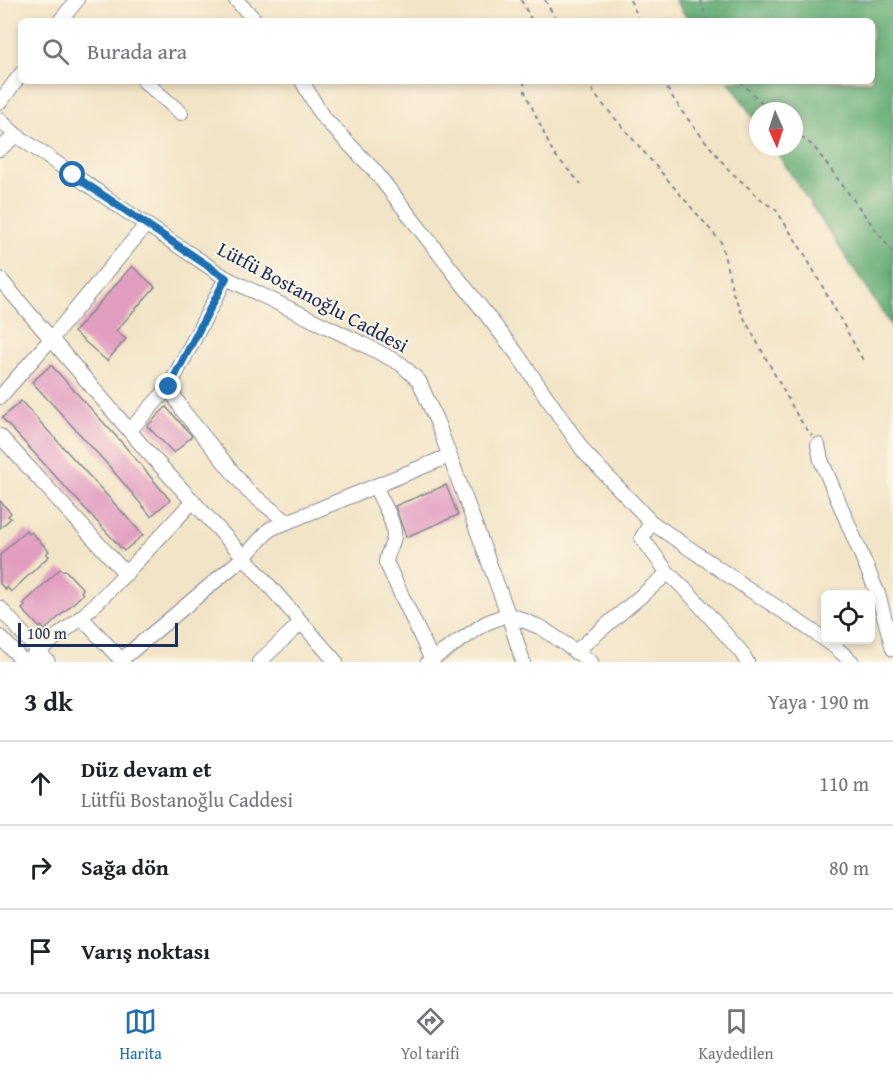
<!DOCTYPE html>
<html lang="tr">
<meta charset="utf-8">
<style>
:root{--surface:#fff;--page:#f2f2f2;--text:#202124;--muted:#757577;--line:#e0e0e0;--accent:#1f6fb2}
body{margin:0;font-family:"Gentium Book Plus",serif;background:var(--page);color:var(--text)}
.controls{position:absolute;right:18px;bottom:18px;display:grid;overflow:hidden;border-radius:9px;box-shadow:0 3px 9px #0003}
.controls button{width:54px;height:54px;display:grid;place-items:center;padding:0;border:0;border-bottom:2px solid var(--line);background:var(--surface);color:var(--text);font:30px sans-serif}
.compass{position:absolute;left:749px;top:102px;width:54px;height:54px;border-radius:50%;background:var(--surface);box-shadow:0 3px 9px #0003;rotate:177deg}
.scale{position:absolute;left:18px;bottom:15px;width:160px;box-sizing:border-box;padding-left:6px;border:3px solid #1b2f5e;border-top:0;font-size:16px;line-height:21px;white-space:nowrap;color:#1b2f5e;-webkit-text-stroke:4px #fcf5e5;paint-order:stroke}
.stop{position:absolute;width:18px;height:18px;margin:-14px;border:4px solid #1f6fb2;border-radius:50%;background:#fff}
.stop.end{background:#1f6fb2;border-color:#fff;box-shadow:0 2px 6px #0008}
.list{margin:0;padding:0;list-style:none}
h2{display:flex;justify-content:space-between;align-items:center;height:78px;margin:0;padding:0 24px;font-size:26px}
h2 small{font-size:20px;font-weight:400;color:var(--muted)}
.list li{display:grid;grid-template-columns:39px 1fr auto;gap:18px;align-items:center;box-sizing:border-box;height:84px;padding:0 24px;border-top:2px solid var(--line)}
.list b{display:block;font-size:22px;white-space:nowrap}
.list p{margin:0;font-size:20px;white-space:nowrap;color:var(--muted)}
.list em{font-size:20px;font-style:normal;color:var(--muted)}
.icon{flex:none;width:33px;height:33px;fill:none;stroke:currentColor;stroke-width:2;stroke-linecap:round;stroke-linejoin:round}
.map{position:relative;flex:none;width:893px;height:662px;overflow:hidden}
.search{position:absolute;background:var(--surface);box-shadow:0 3px 9px #0003;left:18px;right:18px;top:18px;height:66px;display:flex;align-items:center;gap:15px;box-sizing:border-box;padding:0 21px;border-radius:9px;color:var(--muted);font-size:22px}
.sheet{height:330px;background:var(--surface)}
nav{display:flex;justify-content:space-around;align-items:center;box-sizing:border-box;height:84px;border-top:2px solid var(--line);background:var(--surface);font-size:16px;color:var(--muted)}
nav a{display:grid;justify-items:center;gap:3px}
nav .on{color:var(--accent)}
.map>svg:first-child{display:block}
.forest{fill:#63ac74;stroke:#3f6e69;stroke-width:1.5}
.building{fill:#e29ec1}
.lines{fill:none;stroke-linecap:round;stroke-linejoin:round}
.minor-casing{stroke:#868a92;stroke-width:16}
.path{stroke:#868a92;stroke-width:2;stroke-dasharray:4.5 4.5;stroke-linecap:butt}
.minor{stroke:#fff;stroke-width:14}
.route{stroke:#1f6fb2;stroke-width:8}
.labels{text-anchor:middle;stroke-width:4.5;stroke-linejoin:round;paint-order:stroke}
.street-label{font-size:20px;fill:#1b2f5e;stroke:#fcf5e5}
</style>
<div class="map">
<svg width="893" height="662" viewBox="0 0 893 662">
<rect width="100%" height="100%" fill="#fcf5e5"/>
<filter id="ink" filterUnits="userSpaceOnUse"><feTurbulence type="fractalNoise" baseFrequency=".0167" numOctaves="2"/><feDisplacementMap in="SourceGraphic" scale="12" xChannelSelector="R" yChannelSelector="G"/><feConvolveMatrix kernelMatrix="1 2 1 2 8 2 1 2 1" color-interpolation-filters="sRGB"/></filter>
<filter id="wash" filterUnits="userSpaceOnUse"><feTurbulence type="fractalNoise" baseFrequency=".008" numOctaves="4" result="noise"/><feDisplacementMap in="SourceGraphic" scale="24" xChannelSelector="R" yChannelSelector="G"/><feGaussianBlur stdDeviation="1.35" result="paint"/><feColorMatrix in="noise" values="0 0 0 0 0 0 0 0 0 0 0 0 0 0 0 0 0 1.4 0 .05"/><feComposite in="paint" operator="in"/></filter>
<g filter="url(#wash)">
<rect width="100%" height="100%" fill="#f2e4c6"/>
<path class="forest" d="M675,0h218v328l-120,-181h21v-36h-36v14l-29,-44h143v-60h-183z"/>
<g id="blocks">
<g class="building">
<path d="M132,266l23,21 -39,44 10,8 -19,22 -33,-29z"/>
<path d="M51,365l72,79 47,56 -19,16 -42,-50 -77,-84z"/>
<path d="M21,401l122,134 -19,16 -122,-133z"/>
<path d="M166,407l26,29 -18,17 -27,-27z"/>
<path d="M446,485l12,30 -52,22 -11,-31z"/>
<path d="M0,501l11,12 -3,3 3,2 -11,10z"/>
<path d="M26,530l3,4 2,-2 18,19 -3,3 3,2 -38,36 -4,-5 -1,3 -6,-6v-29z"/>
<path d="M60,569l3,2 2,-1 18,19 -2,3 2,2 -38,36 -4,-4 -1,2 -18,-19 3,-3 -2,-2z"/>
</g>
</g>
</g>
<g filter="url(#ink)">
<use href="#blocks" fill-opacity="0" stroke="#868a92" stroke-width="1.5"/>
<g class="lines">
<g class="minor-casing">
<g id="minor">
<path d="M236,0l20,21"/>
<path d="M60,21l17,-21"/>
<path d="M144,81l37,32"/>
<path d="M302,81l20,35 52,54 143,184 68,99 66,69 96,66 42,27 45,31 18,16"/>
<path d="M0,102l21,-28"/>
<path d="M0,120l16,15 107,74 103,69 139,67 36,19 18,17 18,41 71,192 15,48"/>
<path d="M0,149l16,-14"/>
<path d="M0,279l145,170 99,108 92,105"/>
<path d="M169,387l14,24 65,80 38,30"/>
<path d="M0,397l51,-58 95,-114"/>
<path d="M130,430l39,-43 57,-109"/>
<path d="M0,436l126,138"/>
<path d="M818,445l3,15 57,134 15,55"/>
<path d="M375,486c6,14 19,33 19,49 0,9 -7,17 -8,27l46,98"/>
<path d="M651,522l-9,16 26,35 21,20 52,59 6,10"/>
<path d="M0,608l48,54"/>
<path d="M81,617l42,45"/>
<path d="M0,637l24,25"/>
<path d="M575,652l93,-79"/>
<path d="M121,660l123,-103 26,-28 179,-73"/>
<path d="M27,662c17,-18 38,-30 57,-47 38,-36 73,-75 109,-114"/>
<path d="M259,662l42,-39"/>
<path d="M428,662l58,-39 22,-9 34,14 49,34"/>
</g>
</g>
<g class="path">
<path d="M521,0l11,21"/>
<path d="M545,0l12,21"/>
<path d="M630,0l10,21"/>
<path d="M701,0l6,21"/>
<path d="M524,81l1,11 28,61 28,31"/>
<path d="M588,81l7,14 126,147 12,51 11,25 54,99 14,19"/>
<path d="M662,81l21,32 45,56 36,33 12,8 29,45 59,107"/>
<path d="M740,81l30,30"/>
<path d="M794,131l20,16 79,106"/>
</g>
<use href="#minor" class="minor"/>
</g>
</g>
<g class="lines" filter="url(#ink)">
<path class="route" d="M73,175l153,103 -57,109"/>
</g>
<g class="labels">
<g class="street-label">
<text transform="translate(313 297) rotate(28)" y="7">Lütfü Bostanoğlu Caddesi</text>
</g>
</g>
</svg>
<div class="controls">
<button><svg class="icon" aria-label="locate" viewBox="0 0 24 24"><circle cx="12" cy="12" r="6"/><path d="M12 2v4M12 18v4M2 12h4M18 12h4"/></svg></button>
</div>
<svg class="compass" viewBox="-18 -18 36 36"><path d="M0-13l5 13h-10z" fill="#e53935"/><path d="M0 13l5-13h-10z" fill="#757577"/></svg>
<div class="scale">100 m</div>
<div class="stop" style="left:73px;top:175px"></div>
<div class="stop end" style="left:169px;top:387px"></div>
<div class="search"><svg class="icon" aria-label="search" viewBox="0 0 24 24"><circle cx="10" cy="10" r="6"/><path d="M15 15l6 6"/></svg>Burada ara</div>
</div>
<section class="sheet">
<h2>3 dk<small>Yaya · 190 m</small></h2>
<ul class="list">
<li><svg class="icon" aria-label="ahead" viewBox="0 0 24 24"><path d="M12 20V5M6 11l6-6 6 6"/></svg><div><b>Düz devam et</b><p>Lütfü Bostanoğlu Caddesi</p></div><em>110 m</em></li>
<li><svg class="icon" aria-label="right" viewBox="0 0 24 24"><path d="M7 20v-9h11M14 6l5 5-5 5"/></svg><div><b>Sağa dön</b></div><em>80 m</em></li>
<li><svg class="icon" aria-label="arrive" viewBox="0 0 24 24"><path d="M6 21V4h12l-3 4 3 4H6"/></svg><div><b>Varış noktası</b></div></li>
</ul>
</section>
<nav>
<a class="on"><svg class="icon" aria-label="map" viewBox="0 0 24 24"><path d="M3 6l6-2 6 2 6-2v14l-6 2-6-2-6 2zM9 4v14M15 6v14"/></svg>Harita</a>
<a><svg class="icon" aria-label="directions" viewBox="0 0 24 24"><path d="M12 3l9 9-9 9-9-9zM9 14v-3h6M13 9l2 2-2 2"/></svg>Yol tarifi</a>
<a><svg class="icon" aria-label="saved" viewBox="0 0 24 24"><path d="M7 4h10v16l-5-4-5 4z"/></svg>Kaydedilen</a>
</nav>
